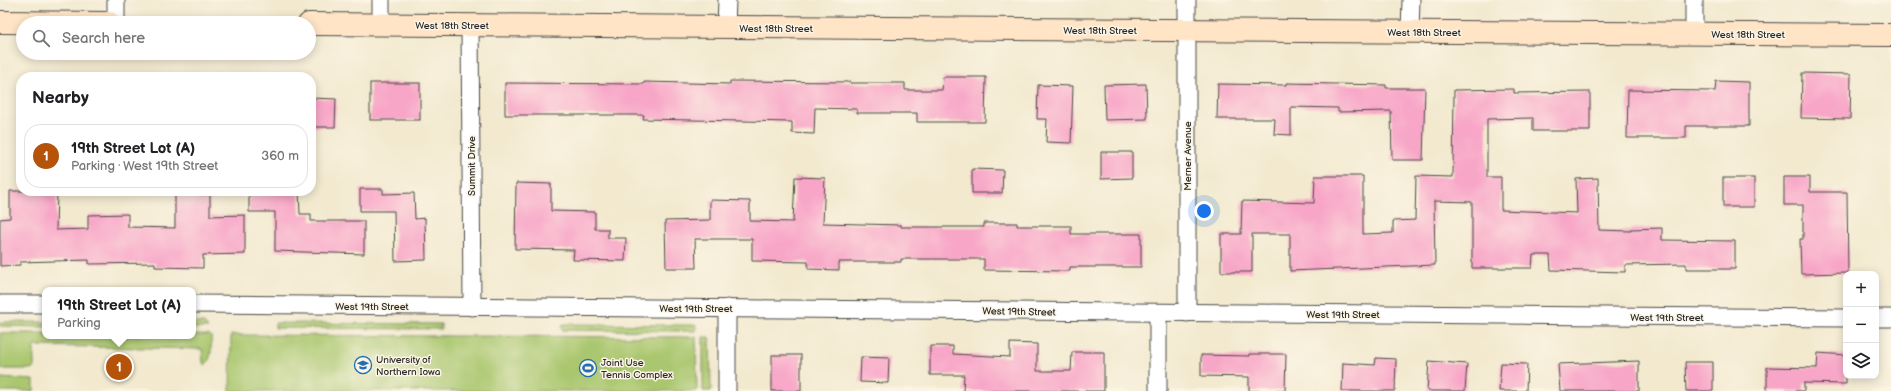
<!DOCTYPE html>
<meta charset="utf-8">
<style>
:root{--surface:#fff;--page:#f2f2f2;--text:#202124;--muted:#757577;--line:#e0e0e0;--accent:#b45309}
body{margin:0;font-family:"Balsamiq Sans",sans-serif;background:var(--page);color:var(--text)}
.controls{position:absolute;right:12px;bottom:12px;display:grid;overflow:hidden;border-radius:8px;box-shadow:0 2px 10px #0003}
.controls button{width:36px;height:36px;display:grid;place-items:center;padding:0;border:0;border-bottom:1px solid var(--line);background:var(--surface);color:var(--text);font:20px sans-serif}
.you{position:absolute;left:1204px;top:211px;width:14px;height:14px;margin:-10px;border:3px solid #fff;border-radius:50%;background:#1a73e8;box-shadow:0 0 0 6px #1a73e833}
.badge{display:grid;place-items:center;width:26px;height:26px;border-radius:50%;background:var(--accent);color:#fff;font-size:13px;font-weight:700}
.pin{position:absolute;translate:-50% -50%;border:2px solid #fff;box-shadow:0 1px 4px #0006}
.popup{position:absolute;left:42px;top:287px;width:154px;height:52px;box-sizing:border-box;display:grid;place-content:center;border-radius:8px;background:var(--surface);filter:drop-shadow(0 1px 3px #0005);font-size:13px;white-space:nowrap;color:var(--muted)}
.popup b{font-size:15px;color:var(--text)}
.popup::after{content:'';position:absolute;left:50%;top:100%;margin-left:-8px;border:8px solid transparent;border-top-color:var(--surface)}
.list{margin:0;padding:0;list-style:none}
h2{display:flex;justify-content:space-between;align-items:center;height:52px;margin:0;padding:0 16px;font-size:17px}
h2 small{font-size:13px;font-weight:400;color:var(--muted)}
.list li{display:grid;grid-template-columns:26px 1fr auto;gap:12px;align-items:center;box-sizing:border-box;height:64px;margin:0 8px 8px;padding:0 8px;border:1px solid var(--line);border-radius:16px}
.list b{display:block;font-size:15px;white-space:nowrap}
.list p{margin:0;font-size:13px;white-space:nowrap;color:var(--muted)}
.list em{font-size:13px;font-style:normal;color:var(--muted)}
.icon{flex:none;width:22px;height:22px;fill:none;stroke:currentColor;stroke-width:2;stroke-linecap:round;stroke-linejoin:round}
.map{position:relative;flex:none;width:1891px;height:391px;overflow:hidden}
.search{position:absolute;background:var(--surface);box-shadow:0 2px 10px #0003;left:16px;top:16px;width:300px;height:44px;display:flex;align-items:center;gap:10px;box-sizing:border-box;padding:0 14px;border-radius:22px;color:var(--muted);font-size:15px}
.panel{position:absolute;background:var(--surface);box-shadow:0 2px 10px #0003;left:16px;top:72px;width:300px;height:124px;border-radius:16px}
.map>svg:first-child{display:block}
.green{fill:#aac76f;stroke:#6a794d}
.building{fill:#f8a6c7}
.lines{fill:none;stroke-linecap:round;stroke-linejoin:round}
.street-casing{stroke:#494844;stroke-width:19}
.secondary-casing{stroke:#494844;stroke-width:24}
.street{stroke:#fff;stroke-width:17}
.secondary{stroke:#ffe4c6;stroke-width:22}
.labels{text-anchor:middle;stroke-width:3;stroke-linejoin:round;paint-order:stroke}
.street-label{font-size:10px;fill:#2b2b2b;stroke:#fcf5e5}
.poi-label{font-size:10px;fill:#2b2b2b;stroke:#fcf5e5;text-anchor:start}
</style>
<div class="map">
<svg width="1891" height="391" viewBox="0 0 1891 391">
<rect width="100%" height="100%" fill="#fcf5e5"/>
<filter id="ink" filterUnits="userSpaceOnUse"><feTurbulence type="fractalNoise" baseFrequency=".025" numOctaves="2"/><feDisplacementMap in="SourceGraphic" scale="8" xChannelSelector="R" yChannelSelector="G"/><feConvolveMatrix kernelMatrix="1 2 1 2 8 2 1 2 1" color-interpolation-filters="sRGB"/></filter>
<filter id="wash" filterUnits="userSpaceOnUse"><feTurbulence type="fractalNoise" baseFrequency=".012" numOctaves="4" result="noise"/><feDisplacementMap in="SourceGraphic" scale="16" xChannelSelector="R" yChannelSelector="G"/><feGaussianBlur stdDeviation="0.9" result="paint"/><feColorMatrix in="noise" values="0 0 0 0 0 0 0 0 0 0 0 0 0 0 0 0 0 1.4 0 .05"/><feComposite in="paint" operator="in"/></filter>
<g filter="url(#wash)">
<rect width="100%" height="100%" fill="#f2e9cf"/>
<g class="green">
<path d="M0,322h45v5l-45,-1z"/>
<path d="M193,323h11l4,5h-15z"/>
<path d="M275,323l166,1v5l-166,-1z"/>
<path d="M564,324l132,1v6l-133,-1 -2,-4z"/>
<path d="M0,333h45v3l164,-1 2,1c0,10 2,22 -6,29l-2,-2 -1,-14 -168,-3v23h-34z"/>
<path d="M231,335l465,2 1,54h-467z"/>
<path d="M703,337h7l1,54h-8z"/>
<path d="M0,378l34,2v11h-34z"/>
</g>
<g id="blocks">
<g class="building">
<path d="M1802,73l49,1 -1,45 -49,-1z"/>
<path d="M943,77h43l-1,45h-68v-9h-60v-4l-42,-1 -1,26 -22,-1v-11l-149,-3 1,-4h-139v-32l139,1v-2l86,2v-3l120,1v1h55v7h37z"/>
<path d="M1716,81l33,1v44h-63v12h-59l1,-48 87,1z"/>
<rect x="370" y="83" width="50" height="37"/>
<path d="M1286,83l100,2v3h39l-2,72h-31l-1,-49 -53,1v-4l-47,-1v28l-17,-1 1,-15h-58l1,-35 68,1z"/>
<path d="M1146,84l1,35 -42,1 -1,-35z"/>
<path d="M1038,85l35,1 -2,57 -25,-1 1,-23h-10z"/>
<path d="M1514,89v4l76,-1v39h-57v-13l-46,1v58h14v33l76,3 -1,-34 22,-1 1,52 32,1v-2l31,-1v12l73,1v28h-49v-5l-61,1v7l-74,-2 -1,-15h-17l-1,13h-60v-66l-38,-1 1,64 -145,6v-37h-38v38h-31v-38h20l1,-33 72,2 1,-27h48v58l30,-1v-12l22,-1 1,-44 37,1 1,-87z"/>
<path d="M311,98l25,1 -1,28h-24z"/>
<path d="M1101,152h31v26l-31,1z"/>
<path d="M972,169l31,1 -1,23h-30z"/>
<path d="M795,177l30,1 -2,45 78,2v2h83v-4h33v3h54v8h70v33h-71v4l-86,-1v-11h-83v3h-62v8l-31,-1v-7l-56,-1v-22h-57l1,29h-30l-1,-47 45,-1v-20l40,1v20l43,1z"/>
<path d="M1784,177h26v15h37l1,81 -47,1 -1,-35h3v-34h-19z"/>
<rect x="1723" y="178" width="31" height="29"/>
<path d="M516,183l35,1v27l44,1v17h13v9h18l-1,23 -52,-1 1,-10 -59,-1z"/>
<path d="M360,189h23v5l31,-1 1,26 10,-1 1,42 -31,1 -1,-50h-34z"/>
<path d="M10,191h47l-1,39 32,-1v-14l40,-1v13l47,1v-34l35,1v21l35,-1v39l-42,1v13l-48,-1v-4l-66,1v-4l-69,2v3l-20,1v-47l10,-1z"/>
<path d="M273,191h26l1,23h11v7h53v33l-89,-3v-39h-26v-20z"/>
<path d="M1010,343l27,1v27h34l1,-19h32v39h-141l1,-16h-34v-29h23v8l57,3z"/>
<path d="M1818,353l28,2v29l-42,-1v8h-37v-24l50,1z"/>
<path d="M1249,354h37l-1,37h-36v-14l-48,-1v-21l48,1z"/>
<rect x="772" y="355" width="29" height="36"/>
<path d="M861,357l28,1 -1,25 -28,-1z"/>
<path d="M1376,358l20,1 -1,32h-53l1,-28 32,2z"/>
<path d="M1429,361l38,3 -2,27h-38z"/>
<path d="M1639,361v30h-79l-2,-27z"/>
<path d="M1685,362h28v29h-27z"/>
<path d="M1501,363l26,1 -1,27h-27z"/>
</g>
</g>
</g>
<g filter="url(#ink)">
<use href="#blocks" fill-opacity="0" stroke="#494844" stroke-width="1"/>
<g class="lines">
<g class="street-casing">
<g id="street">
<path d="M116,0v23"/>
<path d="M1694,0v34"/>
<path d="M381,25v-25"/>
<path d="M470,25l2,282"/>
<path d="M726,27l1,-27"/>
<path d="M1410,32l1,-32"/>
<path d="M0,304h45"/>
<path d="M193,304l1653,14"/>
<path d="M1187,313v-313"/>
<path d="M1876,318h15"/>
<path d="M727,391v-83"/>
<path d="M1158,391v-78"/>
</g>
</g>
<g class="secondary-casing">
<g id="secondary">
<path d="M0,22l109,1"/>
<path d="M309,24l1582,11"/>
</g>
</g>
<use href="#street" class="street"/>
<use href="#secondary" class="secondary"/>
</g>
</g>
<defs>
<g id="university-ring" transform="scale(0.9)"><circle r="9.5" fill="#fcf5e5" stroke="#1f6fb2" stroke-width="1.5"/><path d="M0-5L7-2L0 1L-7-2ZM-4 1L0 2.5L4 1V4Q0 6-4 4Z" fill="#1f6fb2"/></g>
<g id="stadium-ring" transform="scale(0.9)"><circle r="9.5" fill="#fcf5e5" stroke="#1f6fb2" stroke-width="1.5"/><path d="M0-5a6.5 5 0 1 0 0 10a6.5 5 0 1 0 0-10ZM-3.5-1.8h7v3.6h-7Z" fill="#1f6fb2"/></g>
</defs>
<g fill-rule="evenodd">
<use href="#university-ring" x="363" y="365"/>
<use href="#stadium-ring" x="588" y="368"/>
</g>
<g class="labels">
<g class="street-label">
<text x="452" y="29">West 18th Street</text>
<text x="776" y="32">West 18th Street</text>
<text x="1100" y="34">West 18th Street</text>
<text x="1424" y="36">West 18th Street</text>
<text x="1748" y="38">West 18th Street</text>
<text transform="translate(1187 156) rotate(-90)" y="4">Merner Avenue</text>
<text transform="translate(471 166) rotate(-90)" y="4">Summit Drive</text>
<text x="372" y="310">West 19th Street</text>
<text x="696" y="312">West 19th Street</text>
<text transform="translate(1019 311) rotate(1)" y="4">West 19th Street</text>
<text x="1343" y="318">West 19th Street</text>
<text x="1667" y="321">West 19th Street</text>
</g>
<g class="poi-label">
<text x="376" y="363">University of<tspan x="376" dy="12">Northern Iowa</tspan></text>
<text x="601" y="366">Joint Use<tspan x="601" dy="12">Tennis Complex</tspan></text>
</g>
</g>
</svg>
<div class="controls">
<button>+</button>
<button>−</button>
<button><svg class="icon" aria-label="layers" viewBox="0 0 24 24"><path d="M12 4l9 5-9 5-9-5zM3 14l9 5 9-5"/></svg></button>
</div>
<div class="you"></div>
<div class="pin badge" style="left:119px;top:367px">1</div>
<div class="popup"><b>19th Street Lot (A)</b>Parking</div>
<div class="search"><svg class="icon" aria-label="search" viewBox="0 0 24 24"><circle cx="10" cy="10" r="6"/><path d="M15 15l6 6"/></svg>Search here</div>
<section class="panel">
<h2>Nearby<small></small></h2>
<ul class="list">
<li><span class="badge">1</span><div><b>19th Street Lot (A)</b><p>Parking · West 19th Street</p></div><em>360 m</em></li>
</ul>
</section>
</div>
